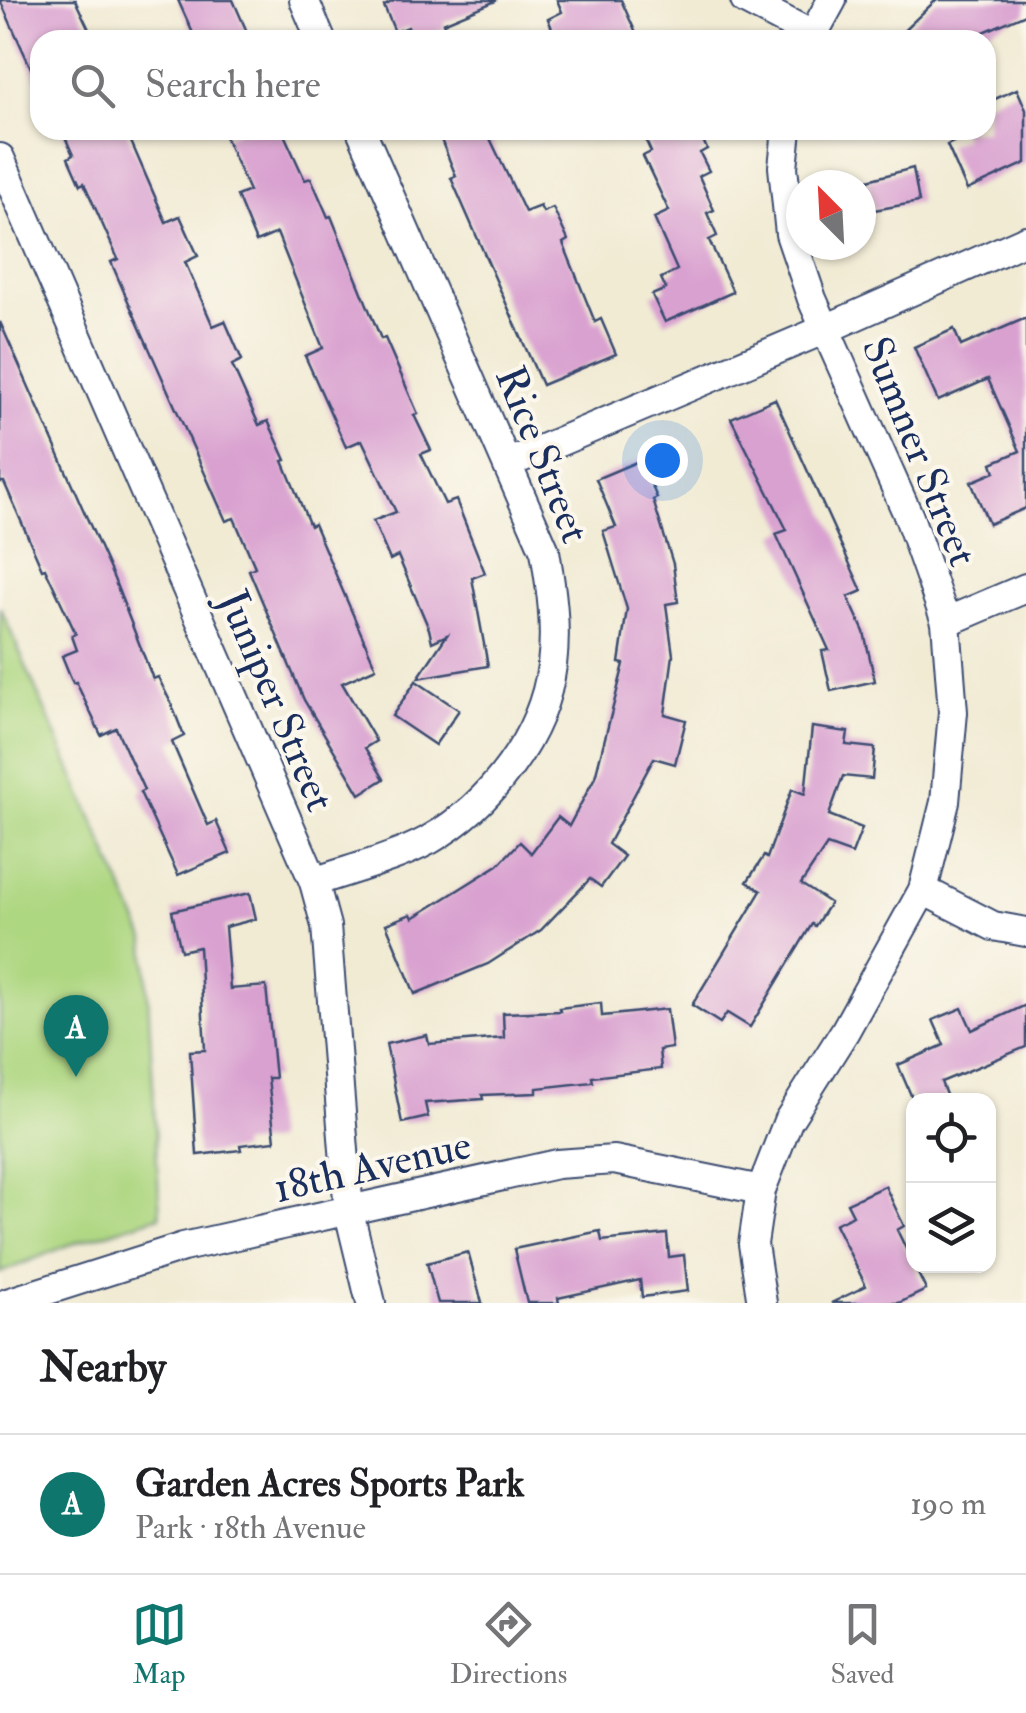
<!DOCTYPE html>
<meta charset="utf-8">
<style>
:root{--surface:#fff;--page:#f2f2f2;--text:#202124;--muted:#757577;--line:#e0e0e0;--accent:#0f766e}
body{margin:0;font-family:"IM FELL Double Pica",serif;background:var(--page);color:var(--text)}
.controls{position:absolute;right:30px;bottom:30px;display:grid;overflow:hidden;border-radius:20px;box-shadow:0 2px 8px #0004}
.controls button{width:90px;height:90px;display:grid;place-items:center;padding:0;border:0;border-bottom:2px solid var(--line);background:var(--surface);color:var(--text);font:50px sans-serif}
.compass{position:absolute;left:786px;top:170px;width:90px;height:90px;border-radius:50%;background:var(--surface);box-shadow:0 2px 8px #0004;rotate:336deg}
.you{position:absolute;left:662px;top:460px;width:35px;height:35px;margin:-25px;border:8px solid #fff;border-radius:50%;background:#1a73e8;box-shadow:0 0 0 15px #1a73e833}
.badge{display:grid;place-items:center;width:65px;height:65px;border-radius:50%;background:var(--accent);color:#fff;font-size:32px;font-weight:700}
.pin{position:absolute;translate:-50% -82px;filter:drop-shadow(0 2px 5px #0008)}
.pin::after{content:'';position:absolute;top:52px;width:35px;height:30px;background:inherit;clip-path:polygon(0 0,100% 0,50% 100%)}
.list{margin:0;padding:0;list-style:none}
h2{display:flex;justify-content:space-between;align-items:center;height:130px;margin:0;padding:0 40px;font-size:42px}
h2 small{font-size:32px;font-weight:400;color:var(--muted)}
.list li{display:grid;grid-template-columns:65px 1fr auto;gap:30px;align-items:center;box-sizing:border-box;height:140px;padding:0 40px;border-top:2px solid var(--line)}
.list b{display:block;font-size:38px;white-space:nowrap}
.list p{margin:0;font-size:32px;white-space:nowrap;color:var(--muted)}
.list em{font-size:32px;font-style:normal;color:var(--muted)}
.icon{flex:none;width:55px;height:55px;fill:none;stroke:currentColor;stroke-width:2;stroke-linecap:round;stroke-linejoin:round}
.map{position:relative;flex:none;width:1026px;height:1303px;overflow:hidden}
.search{position:absolute;background:var(--surface);box-shadow:0 2px 8px #0004;left:30px;right:30px;top:30px;height:110px;display:flex;align-items:center;gap:25px;box-sizing:border-box;padding:0 35px;border-radius:30px;color:var(--muted);font-size:38px}
.sheet{height:270px;background:var(--surface)}
nav{display:flex;justify-content:space-around;align-items:center;box-sizing:border-box;height:140px;border-top:2px solid var(--line);background:var(--surface);font-size:28px;color:var(--muted)}
nav a{display:grid;justify-items:center;gap:5px}
nav .on{color:var(--accent)}
.map>svg:first-child{display:block}
.green{fill:#aed781;stroke:#648370;stroke-width:2.5}
.building{fill:#d9a1d0}
.lines{fill:none;stroke-linecap:round;stroke-linejoin:round}
.street-casing{stroke:#3b4b70;stroke-width:32}
.street{stroke:#fff;stroke-width:28}
.labels{text-anchor:middle;stroke-width:8;stroke-linejoin:round;paint-order:stroke}
.street-label{font-size:42px;fill:#1b2f5e;stroke:#fbf7ec}
</style>
<div class="map">
<svg width="1026" height="1303" viewBox="0 0 1026 1303">
<rect width="100%" height="100%" fill="#fbf7ec"/>
<filter id="ink" filterUnits="userSpaceOnUse"><feTurbulence type="fractalNoise" baseFrequency=".01" numOctaves="2"/><feDisplacementMap in="SourceGraphic" scale="20" xChannelSelector="R" yChannelSelector="G"/><feConvolveMatrix kernelMatrix="1 2 1 2 8 2 1 2 1" color-interpolation-filters="sRGB"/></filter>
<filter id="wash" filterUnits="userSpaceOnUse"><feTurbulence type="fractalNoise" baseFrequency=".0048" numOctaves="4" result="noise"/><feDisplacementMap in="SourceGraphic" scale="40" xChannelSelector="R" yChannelSelector="G"/><feGaussianBlur stdDeviation="2.25" result="paint"/><feColorMatrix in="noise" values="0 0 0 0 0 0 0 0 0 0 0 0 0 0 0 0 0 1.4 0 .05"/><feComposite in="paint" operator="in"/></filter>
<g filter="url(#wash)">
<rect width="100%" height="100%" fill="#f1ebd4"/>
<path class="green" d="M0,607l145,332 15,277 -94,30 -66,27z"/>
<g id="blocks">
<g class="building">
<path d="M0,0h75l19,40h-54v48z"/>
<path d="M178,0h55l15,34 -14,6h-38z"/>
<path d="M396,0h100v1l-53,22 2,5 -32,12 -5,-13 -13,5 -11,-26z"/>
<path d="M557,0h64l18,40h-82l-9,-21 14,-7z"/>
<path d="M936,0h90v14l-61,26h-71z"/>
<path d="M1017,89l9,21v53l-59,27 -20,-45 17,-8 -3,-7h25v-27z"/>
<path d="M62,130h64l40,92 14,-6 18,40 -13,6 28,64 12,-5 17,39 -10,5 27,60 9,-4 18,39 -3,1 27,65 4,-2 62,144 -34,15 34,58 -11,7 19,31 -24,15 -56,-94 -55,-130 6,-3 -21,-49 -8,3 -98,-220 -17,-39 7,-3 -34,-76 -4,2 -12,-27 5,-3z"/>
<path d="M241,130h41l23,50 6,-2 17,39 3,-1 50,123 4,-1 33,76 -4,1 17,35 -10,4 24,50 11,-4 29,73 -13,5 16,88 -70,12 29,-43 -15,7 -3,-13 -31,-73 -8,4 -17,-39 23,-9 -34,-72 -16,7 -41,-91 18,-8 -46,-115 -21,9 -19,-46 12,-5 -24,-54z"/>
<path d="M437,130h49l39,82 15,-6 3,6 10,-4 15,32 -5,3 32,79 6,-3 15,35 -74,31 -91,-207 5,-2z"/>
<path d="M641,130h57l9,19 -7,4 9,18 -10,5 15,34 -7,3 10,23 -8,4 24,52 -68,30 -13,-27 14,-6 -5,-11 16,-8 -23,-52 15,-7 -26,-55 8,-4z"/>
<path d="M913,168l6,34 -45,8 -6,-30z"/>
<path d="M1026,318v190l-37,16 -18,-42 24,-10 -3,-9 28,-12 -32,-72 -50,22 -24,-54 40,-18 7,17z"/>
<path d="M0,322l114,257 39,100 5,-2 13,26 13,33 -12,6 36,83 8,-4 14,32 -52,22 -38,-83 4,-2 -28,-62 -15,7 -25,-53 -3,1 -11,-27 15,-6 -5,-14 4,-2 -31,-66 -3,1 -38,-87h-4z"/>
<path d="M775,399l87,192 -14,6 16,35 11,49 -44,10 -9,-40 7,-1 -53,-116 11,-4 -56,-112z"/>
<path d="M641,460l16,38 -4,2 20,64 5,38 -12,2 7,51 -8,59 21,6 -11,44 -21,-6 -46,86 16,12 -23,31 -11,-8 -49,51 -53,34 -73,30 -29,-70 25,-10 2,4 85,-53 22,-23 11,11 27,-36 11,9 26,-49 29,-113 -5,-1 8,-54 -24,-78 13,-4 -20,-48z"/>
<path d="M416,681l43,29 -24,35 -43,-29z"/>
<path d="M812,727l36,5 -2,13 29,3 -3,31 -29,-3 -14,39 33,13 -10,26 -25,-9 -26,39 29,19 -15,23 -3,-2 -62,103 -23,-14 -7,10 -28,-18 69,-114 -14,-9 17,-26 3,2 25,-69 13,5z"/>
<path d="M250,893l6,26 -31,8 5,62 36,-3 9,92h-7l7,63 -35,4 1,5 -44,5 -7,-104 15,-1 -6,-103 -18,4 -9,-40z"/>
<path d="M601,1003l1,13 65,-7 5,39 -13,2 2,19 -69,8 1,5 -56,6v5l-55,2 1,4 -58,4 3,14 -26,6 -16,-79 41,-9 2,9 75,-6 -1,-25 57,-2 -1,-3z"/>
<path d="M1026,1005v42l-85,35 7,18h-35l-15,-35 46,-20 -11,-25 29,-12 10,22z"/>
<path d="M885,1186l19,40 -7,4 29,60 -27,13h-68l35,-17 -31,-62 18,-9 -6,-12z"/>
<path d="M600,1231l2,10 65,-7 2,23 15,-2 4,36 -46,6 -2,-17 -82,18 1,5h-32l-13,-54z"/>
<path d="M468,1252l14,51h-44l-11,-40z"/>
</g>
</g>
</g>
<g filter="url(#ink)">
<use href="#blocks" fill-opacity="0" stroke="#3b4b70" stroke-width="2.5"/>
<g class="lines">
<g class="street-casing">
<g id="street">
<path d="M304,0l17,40"/>
<path d="M745,0l67,35"/>
<path d="M810,40l22,-40"/>
<path d="M0,158l314,724 12,44 23,286 22,91"/>
<path d="M509,463l319,-135 198,-88"/>
<path d="M946,622l80,-34"/>
<path d="M314,882c37,-13 80,-23 115,-42 61,-35 114,-103 123,-175 5,-38 -1,-78 -7,-114l-184,-421"/>
<path d="M923,890l70,36 33,6"/>
<path d="M7,1303l176,-56 374,-83 57,-4 147,30"/>
<path d="M762,1303l-9,-59 8,-54 27,-69 57,-90 78,-141 22,-88 8,-90 -7,-90 -37,-105 -97,-218 -22,-65 -7,-67 4,-37"/>
</g>
</g>
<use href="#street" class="street"/>
</g>
</g>
<g class="labels">
<g class="street-label">
<text transform="translate(921 451) rotate(68)" y="15">Sumner Street</text>
<text transform="translate(544 454) rotate(68)" y="15">Rice Street</text>
<text transform="translate(278 700) rotate(67)" y="15">Juniper Street</text>
<text transform="translate(372 1165) rotate(-13)" y="15">18th Avenue</text>
</g>
</g>
</svg>
<div class="controls">
<button><svg class="icon" aria-label="locate" viewBox="0 0 24 24"><circle cx="12" cy="12" r="6"/><path d="M12 2v4M12 18v4M2 12h4M18 12h4"/></svg></button>
<button><svg class="icon" aria-label="layers" viewBox="0 0 24 24"><path d="M12 4l9 5-9 5-9-5zM3 14l9 5 9-5"/></svg></button>
</div>
<svg class="compass" viewBox="-18 -18 36 36"><path d="M0-13l5 13h-10z" fill="#e53935"/><path d="M0 13l5-13h-10z" fill="#757577"/></svg>
<div class="you"></div>
<div class="pin badge" style="left:76px;top:1077px">A</div>
<div class="search"><svg class="icon" aria-label="search" viewBox="0 0 24 24"><circle cx="10" cy="10" r="6"/><path d="M15 15l6 6"/></svg>Search here</div>
</div>
<section class="sheet">
<h2>Nearby<small></small></h2>
<ul class="list">
<li><span class="badge">A</span><div><b>Garden Acres Sports Park</b><p>Park · 18th Avenue</p></div><em>190 m</em></li>
</ul>
</section>
<nav>
<a class="on"><svg class="icon" aria-label="map" viewBox="0 0 24 24"><path d="M3 6l6-2 6 2 6-2v14l-6 2-6-2-6 2zM9 4v14M15 6v14"/></svg>Map</a>
<a><svg class="icon" aria-label="directions" viewBox="0 0 24 24"><path d="M12 3l9 9-9 9-9-9zM9 14v-3h6M13 9l2 2-2 2"/></svg>Directions</a>
<a><svg class="icon" aria-label="saved" viewBox="0 0 24 24"><path d="M7 4h10v16l-5-4-5 4z"/></svg>Saved</a>
</nav>
